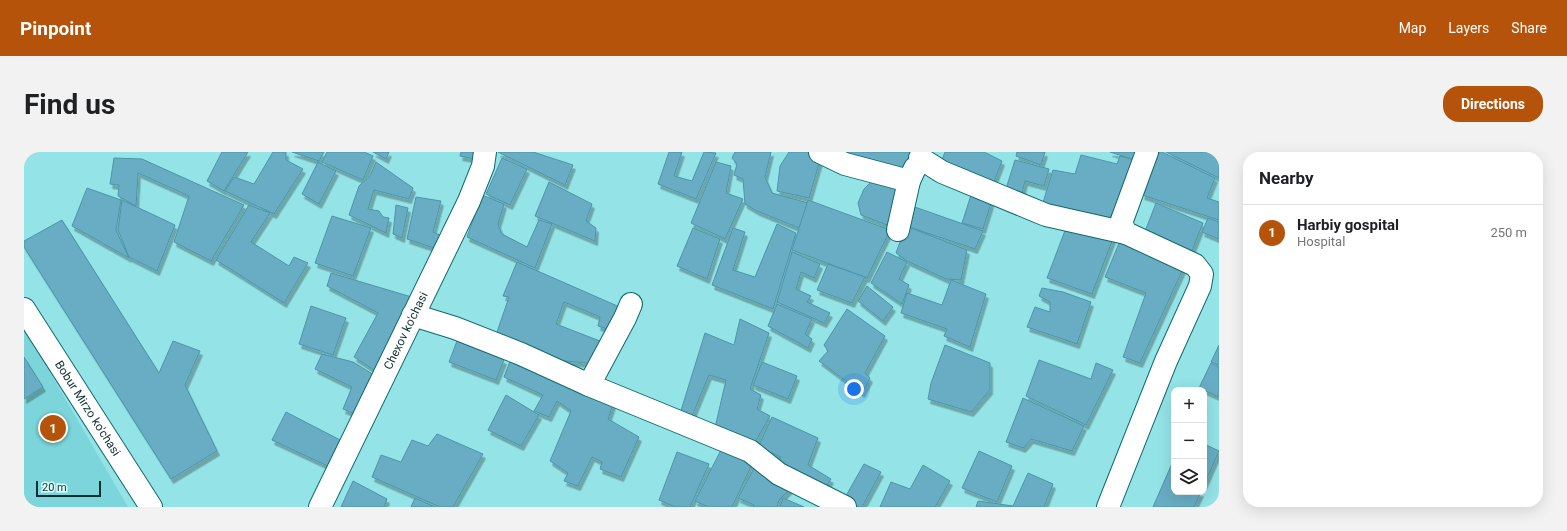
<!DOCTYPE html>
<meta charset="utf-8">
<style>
:root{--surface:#fff;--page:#f2f2f2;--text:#202124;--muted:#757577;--line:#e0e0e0;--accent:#b45309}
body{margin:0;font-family:Roboto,sans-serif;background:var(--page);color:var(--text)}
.controls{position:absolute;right:12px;bottom:12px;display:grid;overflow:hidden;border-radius:8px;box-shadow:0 4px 16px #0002}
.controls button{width:36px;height:36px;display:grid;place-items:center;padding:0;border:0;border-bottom:1px solid var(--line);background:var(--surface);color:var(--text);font:20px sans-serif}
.scale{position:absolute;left:12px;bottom:10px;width:65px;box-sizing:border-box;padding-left:4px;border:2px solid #0f3032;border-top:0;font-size:11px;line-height:14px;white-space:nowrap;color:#0f3032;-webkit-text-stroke:3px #d7fdfe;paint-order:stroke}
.you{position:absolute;left:830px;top:237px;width:14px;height:14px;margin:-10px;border:3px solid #fff;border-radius:50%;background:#1a73e8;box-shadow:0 0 0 6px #1a73e833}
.badge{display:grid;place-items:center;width:26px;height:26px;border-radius:50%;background:var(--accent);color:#fff;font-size:13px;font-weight:700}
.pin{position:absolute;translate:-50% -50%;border:2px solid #fff;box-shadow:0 1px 4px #0006}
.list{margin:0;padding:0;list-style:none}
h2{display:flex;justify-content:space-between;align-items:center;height:52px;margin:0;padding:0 16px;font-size:17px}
h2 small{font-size:13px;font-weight:400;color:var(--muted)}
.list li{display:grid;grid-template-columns:26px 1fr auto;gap:12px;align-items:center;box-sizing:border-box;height:56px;padding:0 16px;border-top:1px solid var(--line)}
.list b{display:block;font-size:15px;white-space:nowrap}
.list p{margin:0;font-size:13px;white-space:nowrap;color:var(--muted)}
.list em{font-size:13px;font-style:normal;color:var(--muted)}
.icon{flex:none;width:22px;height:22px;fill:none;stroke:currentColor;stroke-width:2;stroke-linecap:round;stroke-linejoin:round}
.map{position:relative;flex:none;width:1195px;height:355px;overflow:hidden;border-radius:16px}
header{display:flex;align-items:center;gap:24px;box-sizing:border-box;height:56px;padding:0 20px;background:var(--accent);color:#fff}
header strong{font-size:19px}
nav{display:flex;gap:22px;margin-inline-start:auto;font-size:14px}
.intro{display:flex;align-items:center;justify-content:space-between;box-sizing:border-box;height:96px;padding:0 24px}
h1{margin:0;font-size:28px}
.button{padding:10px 18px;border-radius:16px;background:var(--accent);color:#fff;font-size:14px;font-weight:700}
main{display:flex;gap:24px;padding:0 24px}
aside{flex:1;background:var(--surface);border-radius:16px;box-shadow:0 4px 16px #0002}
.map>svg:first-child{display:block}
.built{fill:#7cd5da}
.building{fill:#67adc3;stroke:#4d94a9;filter:url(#shadow)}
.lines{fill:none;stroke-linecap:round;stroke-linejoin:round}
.minor-casing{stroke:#106a6e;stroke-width:24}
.minor{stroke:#fff;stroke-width:22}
.labels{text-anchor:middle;stroke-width:3;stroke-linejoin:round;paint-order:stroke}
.street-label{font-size:12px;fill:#0f3032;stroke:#d7fdfe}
</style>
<header>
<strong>Pinpoint</strong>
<nav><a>Map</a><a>Layers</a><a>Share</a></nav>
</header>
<div class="intro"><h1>Find us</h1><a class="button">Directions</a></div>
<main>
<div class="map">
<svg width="1195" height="355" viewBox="0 0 1195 355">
<defs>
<filter id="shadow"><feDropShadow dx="2.5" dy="4.5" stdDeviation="0" flood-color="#0004"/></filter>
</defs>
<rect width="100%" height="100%" fill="#94e3e7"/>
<path class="built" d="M0,177l13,21 91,157h-104z"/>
<g class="building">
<path d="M198,0h26l-24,39 -17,-10z"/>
<path d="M249,0h13v8l17,9 -29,45 -49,-23 9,-14 20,7z"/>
<path d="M268,0h32l-5,9z"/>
<path d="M303,0h37l9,4 -10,24 -41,-18z"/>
<path d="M349,0h16l-3,7z"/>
<path d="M437,0h20l-1,8 -20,-4z"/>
<path d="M474,0h35l40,13 -8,20z"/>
<path d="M645,0h13l-8,24 18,5 12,-29 12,1 -20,46 -38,-15z"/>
<path d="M711,0h36l-6,25 7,16 36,10 -9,25 -42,-17 -12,-7 -2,-25 -9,-4 3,-11 -5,-6z"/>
<path d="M765,0h19l13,5 -12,41 -32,-7 3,-25z"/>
<path d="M821,0h68l-7,22 -61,-21z"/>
<path d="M921,0h39l18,9 -10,26 -52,-22z"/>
<path d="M993,0h28l-4,13 -25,-9z"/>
<path d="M1086,0h30l-2,9z"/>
<path d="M1135,0h3l53,26 -8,20 12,4v18l-77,-25z"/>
<path d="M1142,0h53v26z"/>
<path d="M1057,3l36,9 3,-8 18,5 -29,59 -68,-11 12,-39 22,4z"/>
<path d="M90,6l28,1 102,46 -33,56 -37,-19 15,-46 -51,-23 -2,33 -18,-10 1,-11 -9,-1z"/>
<path d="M478,6l25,11 -17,36 -24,-11z"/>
<path d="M991,8l34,9 -5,17 -19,-5 -4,16 -16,-5z"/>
<path d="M294,10l18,9 -17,33 -17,-10z"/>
<path d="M352,10l37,26 -4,11 -35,-9 -6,19 11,2 4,6 6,1 -3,15 -37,-18 10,-29 11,-10z"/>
<path d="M692,10l15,4 -5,27 17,6 -18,40 -34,-16z"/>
<path d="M850,27l32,11 -14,37 -31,-12 -3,-12 6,-14z"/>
<path d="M525,30l43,22 -6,17 10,7 -1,13 -60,-25z"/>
<path d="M63,36l34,12 -5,30 13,28 -57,-32z"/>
<path d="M948,40l20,8 -9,29 -21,-6z"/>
<path d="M458,43l22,9 -6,20 4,10 25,13 12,-27 13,4 -17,44 -68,-31z"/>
<path d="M392,45l25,4 -8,31 13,6 -3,13 -36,-12z"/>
<path d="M98,48l53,25 -18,46 -28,-14 -11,-27z"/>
<path d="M784,48l82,30 -23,48 -75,-28z"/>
<path d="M1132,51l47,20 -12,30 -47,-19z"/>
<path d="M225,53l21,8 -19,29 38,24 5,-9 14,6 -24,40 -68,-43z"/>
<path d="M372,53l12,3 -6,30 -9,-4z"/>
<path d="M888,54l71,25 -8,18 -69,-23z"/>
<path d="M308,64l39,12 -18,48 -38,-13z"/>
<path d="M1184,66l11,4v17l-17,-7z"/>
<path d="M38,68l97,153 14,-32 27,10 -15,34 32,66 -46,28 -147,-232v-6z"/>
<path d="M753,72l19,9 -23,76 -61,-24 21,-57 12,4 -12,38 22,7z"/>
<path d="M882,74l61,24 -6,30 -15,-1 -39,-18 -11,-8z"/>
<path d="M669,76l27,11 -13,40 -30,-13z"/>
<path d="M1042,76l48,8 -22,58 -45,-16z"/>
<path d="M1096,89l63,28 -43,94 -17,-6 23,-64 -41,-16z"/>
<path d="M768,100l28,12 -6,14 -13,-6 -5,17 15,7 -4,6 23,11 -6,10 -47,-21z"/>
<path d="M863,100l20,10 -8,17 10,6 -7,19 -31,-21z"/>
<path d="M493,110l105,46 -9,23 -15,-5 2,-9 -36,-15 -8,22 49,19 -9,21 -40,-4 -61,-22 14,-41 -6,-1z"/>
<path d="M804,112l37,13 -13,26 -35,-13z"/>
<path d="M307,121l84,25 -41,72 -20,-13 24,-44 -51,-27z"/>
<path d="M927,128l35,14 -16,53 -26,-11 3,-7 -46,-16 6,-20 35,12z"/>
<path d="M843,134l26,21 -10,14 -25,-20z"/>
<path d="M1018,136l21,4 28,10 -14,42 -50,-17 8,-20 15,5v-10l-11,-6z"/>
<path d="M753,152l35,15 -7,15 7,5 -4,9 -40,-22z"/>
<path d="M287,154l35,12 -13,37 -34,-11z"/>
<path d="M823,157l38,27 -20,37 5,5 -8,15 -43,-32 9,-10 -4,-6z"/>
<path d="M716,167l29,14 -19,56 11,6 -4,14 13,7 -17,30 -39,-14 12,-52 -17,-5 -19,46 -11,-4 26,-84 29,12z"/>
<path d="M433,189l47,19 -8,20 -47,-18z"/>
<path d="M921,193l45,18v27l-19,22 -43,-13 3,-16z"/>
<path d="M1195,193v20l-8,-3z"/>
<path d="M298,202l31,8 26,16 -17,39 -19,-8 9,-22 -37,-18z"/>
<path d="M488,204l101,48 -5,15 31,18 -18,40 -21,-8 2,-7 -10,-5 -14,29 -14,-5 4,-8 -18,-12 21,-50 -14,-10 -8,16 -15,-6 9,-16 -39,-18z"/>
<path d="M0,205l19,30 -19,12z"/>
<path d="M1015,208l52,19 5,-16 17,7 -27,55 -60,-29z"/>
<path d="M738,210l35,14 -9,23 -35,-14z"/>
<path d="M1187,211l8,4v30l-20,-9z"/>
<path d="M482,243l33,20 -18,31 -33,-16z"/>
<path d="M999,246l61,28 -12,25 -41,-12 -8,9 -17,-6z"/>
<path d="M262,260l60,31 -12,26 -62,-29z"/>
<path d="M748,265l46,21 -10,27 23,14 -7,11 -48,-24 5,-9 -23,-10z"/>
<path d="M413,282l46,20 -30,53h-13l-68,-30 9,-22 20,7 11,-22 16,6z"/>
<path d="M1180,292l15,7 -15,34z"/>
<path d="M699,294l32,12 -23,49h-24l-13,-6z"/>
<path d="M955,299l33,15 -15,36 -35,-14z"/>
<path d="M653,300l32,12 -19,43h-15l-16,-7z"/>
<path d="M1150,307v33h27l-7,15h-41z"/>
<path d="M734,309l34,26 -13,13 -2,7h-24l1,-2 -16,-7z"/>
<path d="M840,312l17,8 -19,35h-10l-9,-6z"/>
<path d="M899,313l27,16 -15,26h-55l11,-25 19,7z"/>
<path d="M1004,321l25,11 -9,23h-68l2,-6 35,5z"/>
<path d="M329,329l34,18 -3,8h-43z"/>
<path d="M391,346l20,9h-24z"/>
<path d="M759,346l21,9h-24z"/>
</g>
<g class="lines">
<g class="minor-casing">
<g id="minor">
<path d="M796,0l25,12 64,17"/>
<path d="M896,6l22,14 104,43 80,18"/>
<path d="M874,78l11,-49 6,-13"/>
<path id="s1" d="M0,157l127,198"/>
<path d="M389,163l42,13 66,26 68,31 161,66 29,23 66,33"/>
<path d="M565,233l36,-67 6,-14"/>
<path id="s2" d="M296,355l149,-306 14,-35 2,-14"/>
<path d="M1084,355l58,-146 34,-75 2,-12 -7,-9 -69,-32 -5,-10 26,-71"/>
</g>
</g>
<use href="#minor" class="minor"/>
</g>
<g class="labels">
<g class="street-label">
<text dy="4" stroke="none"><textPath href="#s2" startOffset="196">Chexov ko'chasi</textPath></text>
<text dy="4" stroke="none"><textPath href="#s1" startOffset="118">Bobur Mirzo ko'chasi</textPath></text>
</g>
</g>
</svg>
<div class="controls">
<button>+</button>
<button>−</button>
<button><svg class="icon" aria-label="layers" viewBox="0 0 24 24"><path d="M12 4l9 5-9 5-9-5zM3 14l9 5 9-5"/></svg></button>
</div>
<div class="scale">20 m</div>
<div class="you"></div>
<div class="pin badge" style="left:29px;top:276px">1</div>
</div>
<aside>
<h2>Nearby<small></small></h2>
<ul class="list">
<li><span class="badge">1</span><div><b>Harbiy gospital</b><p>Hospital</p></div><em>250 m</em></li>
</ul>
</aside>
</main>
